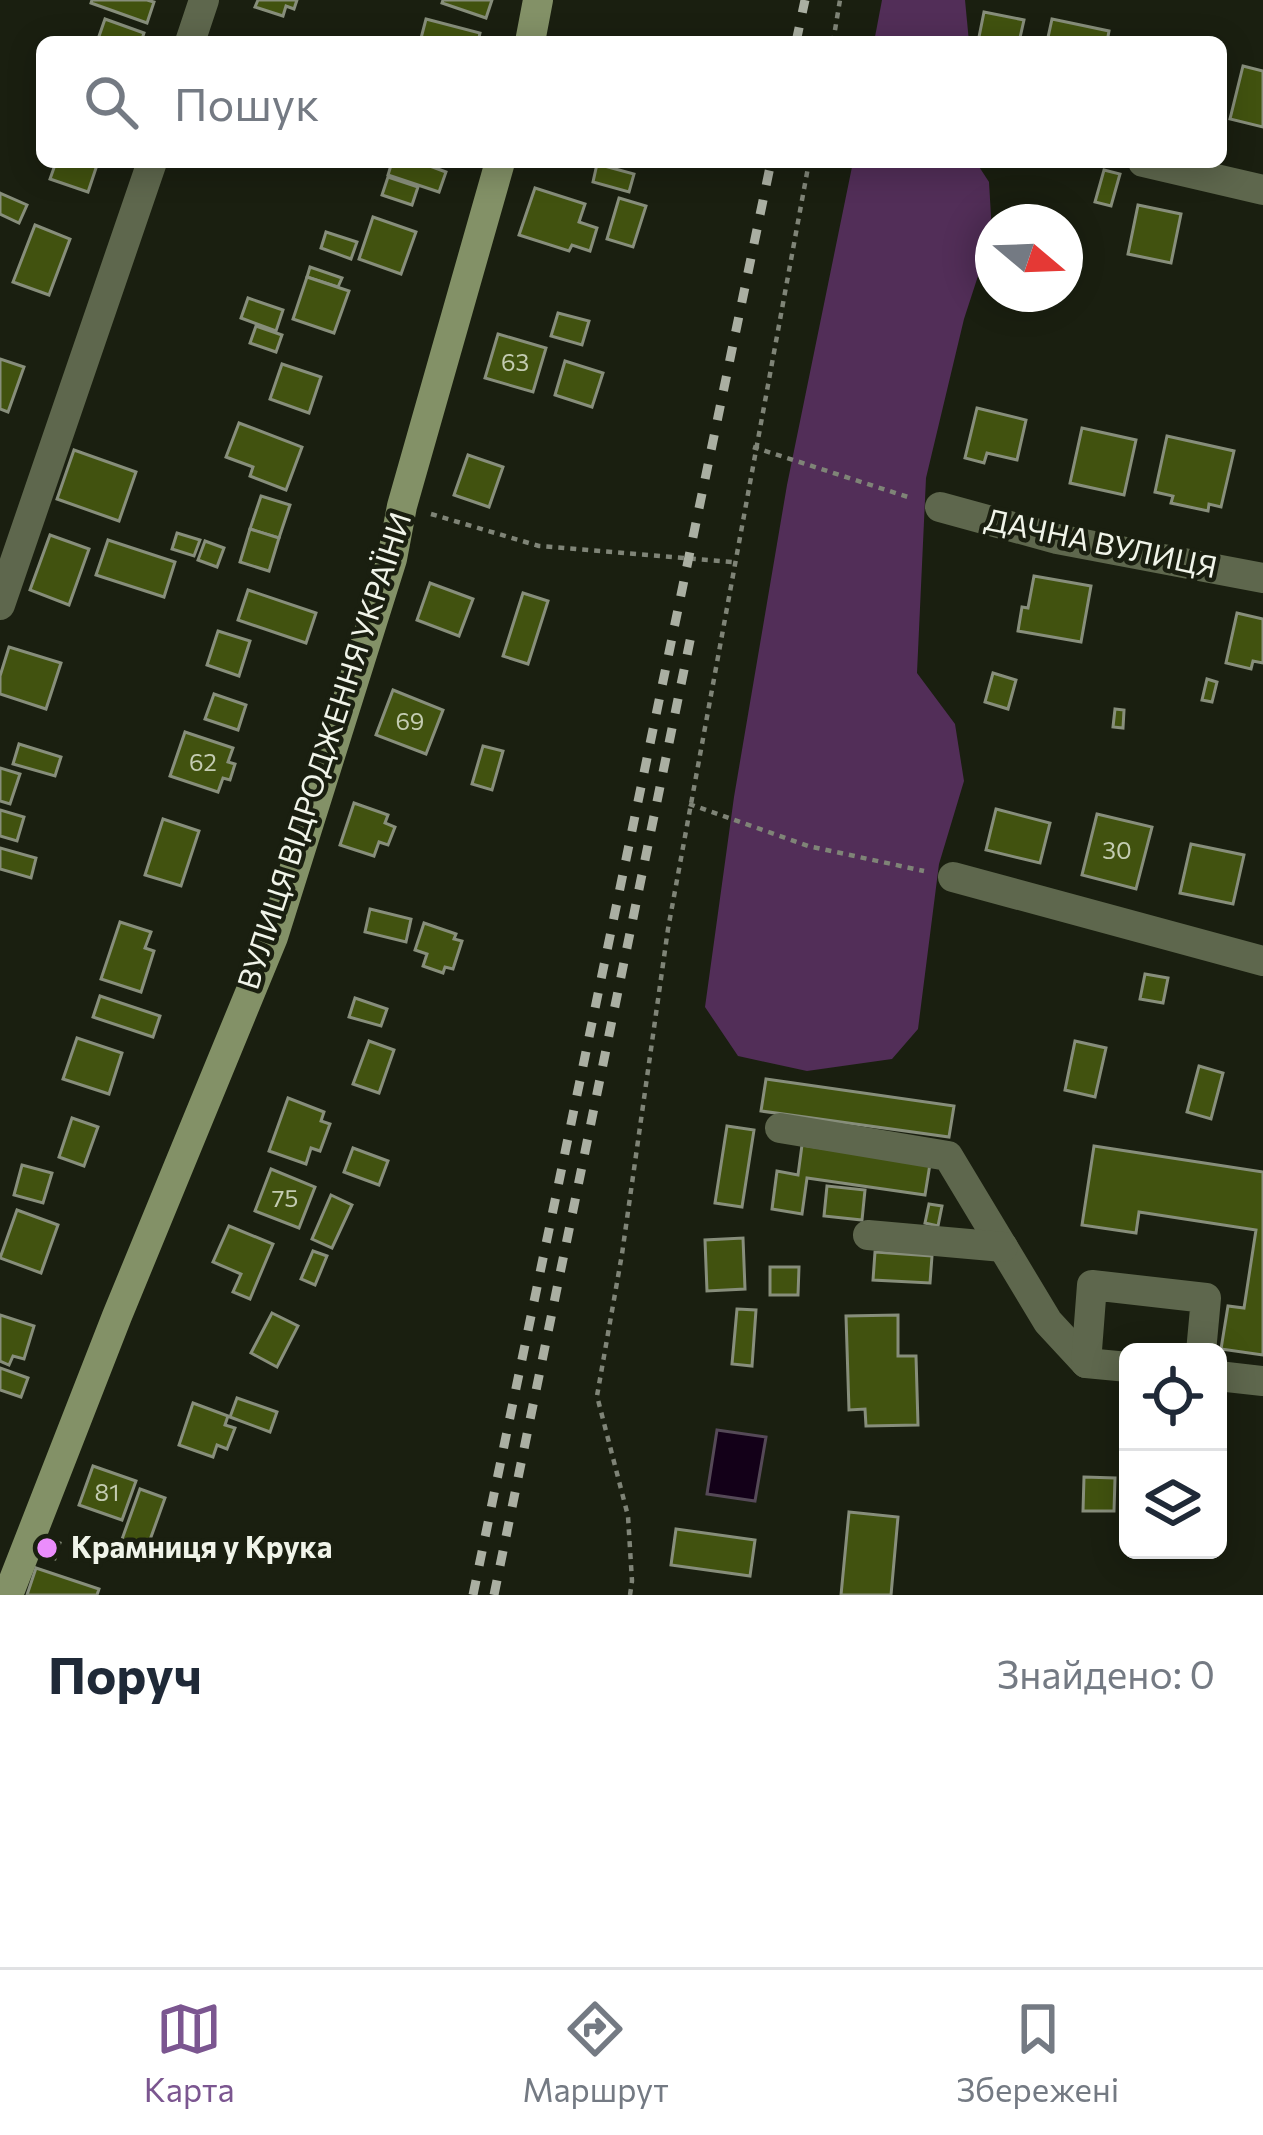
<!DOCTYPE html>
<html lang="uk">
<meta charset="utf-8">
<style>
:root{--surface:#fff;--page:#f6f6f7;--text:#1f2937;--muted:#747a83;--line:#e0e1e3;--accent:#7b5690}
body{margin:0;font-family:Commissioner,sans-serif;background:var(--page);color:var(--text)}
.controls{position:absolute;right:36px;bottom:36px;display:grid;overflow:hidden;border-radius:18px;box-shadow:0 6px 30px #0003}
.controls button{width:108px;height:108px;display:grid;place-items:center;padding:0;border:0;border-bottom:3px solid var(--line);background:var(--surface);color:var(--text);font:60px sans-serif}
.compass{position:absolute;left:975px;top:204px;width:108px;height:108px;border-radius:50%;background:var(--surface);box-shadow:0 6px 30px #0003;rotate:109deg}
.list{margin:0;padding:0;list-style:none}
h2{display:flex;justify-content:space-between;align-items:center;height:156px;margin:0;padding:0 48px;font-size:51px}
h2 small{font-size:39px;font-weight:400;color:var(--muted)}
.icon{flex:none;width:66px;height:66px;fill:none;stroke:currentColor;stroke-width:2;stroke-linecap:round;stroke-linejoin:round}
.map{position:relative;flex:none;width:1263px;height:1595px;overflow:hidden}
.search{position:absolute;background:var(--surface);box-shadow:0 6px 30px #0003;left:36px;right:36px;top:36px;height:132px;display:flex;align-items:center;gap:30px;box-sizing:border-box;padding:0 42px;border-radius:18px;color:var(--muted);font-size:45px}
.sheet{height:372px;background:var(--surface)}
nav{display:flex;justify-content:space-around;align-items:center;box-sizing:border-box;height:168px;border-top:3px solid var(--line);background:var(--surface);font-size:33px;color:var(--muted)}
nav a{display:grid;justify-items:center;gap:6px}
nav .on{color:var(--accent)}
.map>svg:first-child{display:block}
.green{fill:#522e58}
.water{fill:#130018;stroke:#554957;stroke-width:3}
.building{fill:#41520f;stroke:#878e7b;stroke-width:3}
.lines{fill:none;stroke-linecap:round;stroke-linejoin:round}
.path{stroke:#7f8477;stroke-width:4.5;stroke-dasharray:6 6;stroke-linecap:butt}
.street{stroke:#5e674d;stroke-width:30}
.secondary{stroke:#839167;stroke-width:30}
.rail{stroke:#aaafa2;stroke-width:9;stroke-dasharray:15 15;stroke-linecap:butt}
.poi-dot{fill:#eb8dfc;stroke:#1a1f10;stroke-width:4.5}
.labels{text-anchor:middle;stroke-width:9;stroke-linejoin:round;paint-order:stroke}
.number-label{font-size:24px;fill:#c4ccb2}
.street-label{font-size:30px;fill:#f0f4e9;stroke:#1a1f10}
.poi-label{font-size:30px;font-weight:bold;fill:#f0f4e9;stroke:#1a1f10;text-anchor:start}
</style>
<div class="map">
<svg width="1263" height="1595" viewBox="0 0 1263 1595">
<rect width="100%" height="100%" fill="#1a1f10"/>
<g class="green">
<path d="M882,0h83l4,42h-95z"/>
<path d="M853,162h123l13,20 3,51 -28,86 -38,159 -9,195 38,51 9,57 -25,83 -21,165 -26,30 -85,12 -69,-15 -33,-49 29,-210 53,-312z"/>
</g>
<path class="water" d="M717,1430l49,7 -11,64 -48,-7z"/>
<g class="building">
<path d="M92,0h55l7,2 -7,21 -56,-20z"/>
<path d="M258,0h39l-3,9 -8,-3 -3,10 -28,-9z"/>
<path d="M443,0h49l-6,18 -44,-15z"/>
<path d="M984,12l40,8 -5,22h-41z"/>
<path d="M105,19l39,14 -3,9h-44z"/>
<path d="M426,19l54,14 -2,9h-58z"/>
<path d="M1052,19l57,12 -2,11h-60z"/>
<path d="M1243,66l20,5v56l-33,-8z"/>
<path d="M56,162h42l-10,30 -38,-13z"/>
<path d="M392,162h27l27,10 -7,20 -51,-17z"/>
<path d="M597,164l37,10 -5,18 -36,-10z"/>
<path d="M1104,170l16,4 -9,32 -16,-4z"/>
<path d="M388,177l30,10 -6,18 -30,-10z"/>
<path d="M535,188l50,16 -6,18 18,6 -7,23 -18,-6 -3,6 -50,-16z"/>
<path d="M0,193l27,12 -8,18 -19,-9z"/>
<path d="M619,198l27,8 -13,41 -26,-8z"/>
<path d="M1138,205l43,9 -10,49 -43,-9z"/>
<path d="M373,217l43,15 -15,42 -42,-15z"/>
<path d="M35,225l35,14 -21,56 -36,-13z"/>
<path d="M326,232l31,10 -6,17 -30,-11z"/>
<path d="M310,267l32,11 -4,9 -31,-10z"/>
<path d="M307,277l42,14 -15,42 -41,-14z"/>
<path d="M248,298l35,12 -7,21 -35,-13z"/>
<path d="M558,313l31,8 -7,24 -31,-9z"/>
<path d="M256,326l26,9 -6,17 -26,-9z"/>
<path d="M498,334l48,14 -13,44 -48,-14z"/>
<path d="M0,359l24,8 -16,45 -8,-3z"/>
<path d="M565,361l38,12 -11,34 -37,-12z"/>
<path d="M282,364l39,13 -12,36 -39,-14z"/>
<path d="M977,408l49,12 -9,40 -30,-7 -3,10 -19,-5z"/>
<path d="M239,423l63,24 -16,43 -36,-14 3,-9 -27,-10z"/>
<path d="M1082,428l54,12 -12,55 -54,-12z"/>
<path d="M1167,436l67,15 -13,56 -12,-3 -1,7 -37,-8 2,-7 -18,-4z"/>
<path d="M74,450l62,22 -17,49 -62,-22z"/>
<path d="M468,455l35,12 -14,40 -35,-12z"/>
<path d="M261,496l29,9 -11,33 -29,-9z"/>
<path d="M250,529l29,9 -10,33 -29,-9z"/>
<path d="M177,533l23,7 -6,16 -22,-7z"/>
<path d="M50,535l39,14 -20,56 -39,-15z"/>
<path d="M108,540l67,22 -11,35 -68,-22z"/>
<path d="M205,541l19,7 -7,19 -19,-7z"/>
<path d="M1034,576l57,10 -10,56 -63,-11 4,-24 6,1z"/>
<path d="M430,583l43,16 -14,37 -42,-16z"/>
<path d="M248,590l68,23 -10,30 -68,-23z"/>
<path d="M523,593l25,8 -20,63 -25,-8z"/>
<path d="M1237,613l26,6v44l-10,-2 -2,8 -25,-6z"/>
<path d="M218,631l32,10 -11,35 -32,-11z"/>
<path d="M9,647l52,16 -15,46 -46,-15v-18z"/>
<path d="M993,673l23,7 -8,29 -23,-7z"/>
<path d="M1207,679l10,3 -5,20 -10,-2z"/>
<path d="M393,690l50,20 -17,44 -50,-19z"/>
<path d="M214,694l32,11 -8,25 -33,-11z"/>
<path d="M1115,709l9,1 -1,18 -10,-1z"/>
<path d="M185,732l48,16 -5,14 7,2 -5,16 -7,-2 -5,14 -48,-16z"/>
<path d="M19,744l42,13 -6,19 -42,-12z"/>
<path d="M483,746l20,5 -11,39 -20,-6z"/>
<path d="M0,768l20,6 -10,30 -10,-3z"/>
<path d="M354,803l34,12 -3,8 10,4 -7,18 -9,-3 -5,14 -34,-11z"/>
<path d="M996,809l54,14 -10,40 -54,-13z"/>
<path d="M0,810l24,7 -7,24 -17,-5z"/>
<path d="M1097,814l55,13 -16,62 -54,-14z"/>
<path d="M163,819l36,12 -18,55 -36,-11z"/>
<path d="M1191,844l53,11 -11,49 -53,-11z"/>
<path d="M0,848l36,10 -5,20 -31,-9z"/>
<path d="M370,909l41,10 -5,23 -41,-10z"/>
<path d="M120,922l31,10 -6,16 9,3 -13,41 -40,-13z"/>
<path d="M424,923l32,11 -2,5 8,2 -9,28 -8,-2 -2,6 -20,-7 4,-12 -12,-4z"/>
<path d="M1145,974l23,4 -5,25 -23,-4z"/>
<path d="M100,996l60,20 -7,21 -60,-20z"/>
<path d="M355,998l32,11 -6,17 -32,-9z"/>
<path d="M77,1038l45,15 -13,41 -46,-15z"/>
<path d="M369,1041l25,9 -15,43 -26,-9z"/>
<path d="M1075,1041l31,7 -11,49 -30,-7z"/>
<path d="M1199,1066l24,7 -12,46 -24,-7z"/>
<path d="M766,1079l188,27 -5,31 -188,-26z"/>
<path d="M288,1098l36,14 -3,9 9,3 -10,27 -9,-3 -5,16 -37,-13z"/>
<path d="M72,1118l26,9 -14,39 -25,-9z"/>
<path d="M727,1126l27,4 -12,77 -27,-4z"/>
<path d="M802,1145l128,19 -5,31 -118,-17 -5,36 -30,-5 5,-38 21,4z"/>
<path d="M1094,1146l169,26v183l-42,-6 7,-43 16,2 12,-78 -117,-18 -3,21 -54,-8z"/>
<path d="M353,1148l35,13 -9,24 -35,-13z"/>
<path d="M22,1165l30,8 -9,30 -29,-8z"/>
<path d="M271,1169l44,18 -16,41 -44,-17z"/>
<path d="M827,1186l38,4 -3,30 -38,-4z"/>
<path d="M331,1195l21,10 -20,43 -20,-9z"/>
<path d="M929,1204l13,2 -4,20 -13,-3z"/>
<path d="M17,1210l41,15 -17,48 -41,-15z"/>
<path d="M229,1226l44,18 -23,55 -17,-7 8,-18 -28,-12z"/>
<path d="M743,1238l2,51 -38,2 -2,-51z"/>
<path d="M313,1251l14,5 -12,29 -14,-6z"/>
<path d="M875,1252l57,4 -2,27 -57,-3z"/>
<path d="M770,1267h29l-1,28h-28z"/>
<path d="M737,1309l19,1 -4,56 -20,-2z"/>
<path d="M272,1313l26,13 -21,41 -26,-14z"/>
<path d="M0,1315l34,11 -10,33 -11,-3 -4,9 -9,-4z"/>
<path d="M898,1315v41h18l2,69 -52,1 -1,-17 -16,1 -3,-94z"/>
<path d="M0,1368l28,10 -7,19 -21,-7z"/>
<path d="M237,1398l40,14 -7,20 -40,-15z"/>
<path d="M193,1403l35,13 -3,9 10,3 -8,21 -10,-4 -4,12 -34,-12z"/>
<path d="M93,1466l43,15 -14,39 -43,-15z"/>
<path d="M1084,1477l31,1 -1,33h-31z"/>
<path d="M140,1489l25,9 -19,53 -25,-9z"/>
<path d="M849,1512l49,5 -7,78h-50z"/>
<path d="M676,1529l79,11 -5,36 -79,-11z"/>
<path d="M39,1536l21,7 -5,16 -21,-6z"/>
<path d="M36,1568l63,21 -2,6h-70z"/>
</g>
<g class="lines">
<g class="path">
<path d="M833,42l7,-42"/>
<path d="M753,447l158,51"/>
<path d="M431,514l108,32 193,16"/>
<path d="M689,804l119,42 116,25"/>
<path d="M630,1595l2,-14 -4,-65 -31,-120 25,-142 46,-325 141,-767"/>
</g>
<g class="street">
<path d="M190,42l14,-42"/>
<path d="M1143,162l120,28"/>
<path d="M940,507l117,32 206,39"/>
<path d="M0,605l152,-443"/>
<path d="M953,877l310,84"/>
<path d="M780,1128l168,28 100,166 38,41 42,4"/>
<path d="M868,1235l135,12"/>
<path d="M1086,1363l6,-78 114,13 -5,54"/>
<path d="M1218,1376l45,5"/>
</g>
<g class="secondary">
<path d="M530,42l8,-42"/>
<path d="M8,1595l109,-279 156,-379 119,-378 10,-53 98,-344"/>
</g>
<g class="rail">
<path d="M796,42l9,-42"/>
<path d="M473,1595l298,-1433"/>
<path d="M494,1595l198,-964"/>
</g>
</g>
<circle class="poi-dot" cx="47" cy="1548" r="12"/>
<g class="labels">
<g class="number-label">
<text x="515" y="371">63</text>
<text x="410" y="730">69</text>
<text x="203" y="771">62</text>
<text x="1117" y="859">30</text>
<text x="285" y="1207">75</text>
<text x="107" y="1501">81</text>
</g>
<g class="street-label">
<text transform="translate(1101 544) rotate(12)" y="10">ДАЧНА ВУЛИЦЯ</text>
<text transform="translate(325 751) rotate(-72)" y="10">ВУЛИЦЯ ВІДРОДЖЕННЯ УКРАЇНИ</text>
</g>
<g class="poi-label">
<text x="71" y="1558">Крамниця у Крука</text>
</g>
</g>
</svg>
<div class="controls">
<button><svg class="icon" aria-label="locate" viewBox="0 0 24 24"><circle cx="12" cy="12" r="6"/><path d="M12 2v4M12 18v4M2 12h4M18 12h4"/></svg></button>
<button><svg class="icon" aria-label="layers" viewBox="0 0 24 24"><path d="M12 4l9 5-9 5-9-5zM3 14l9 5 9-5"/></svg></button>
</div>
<svg class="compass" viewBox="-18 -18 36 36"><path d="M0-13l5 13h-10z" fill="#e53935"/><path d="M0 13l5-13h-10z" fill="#747a83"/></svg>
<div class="search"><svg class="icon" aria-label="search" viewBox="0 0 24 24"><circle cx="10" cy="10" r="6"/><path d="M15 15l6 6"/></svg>Пошук</div>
</div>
<section class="sheet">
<h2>Поруч<small>Знайдено: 0</small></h2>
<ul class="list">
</ul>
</section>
<nav>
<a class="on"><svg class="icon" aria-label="map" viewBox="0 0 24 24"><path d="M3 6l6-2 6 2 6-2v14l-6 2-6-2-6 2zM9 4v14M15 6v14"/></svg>Карта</a>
<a><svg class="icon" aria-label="directions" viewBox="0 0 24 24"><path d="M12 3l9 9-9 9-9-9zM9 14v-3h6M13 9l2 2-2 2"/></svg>Маршрут</a>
<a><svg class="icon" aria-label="saved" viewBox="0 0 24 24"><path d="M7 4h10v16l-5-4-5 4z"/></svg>Збережені</a>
</nav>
